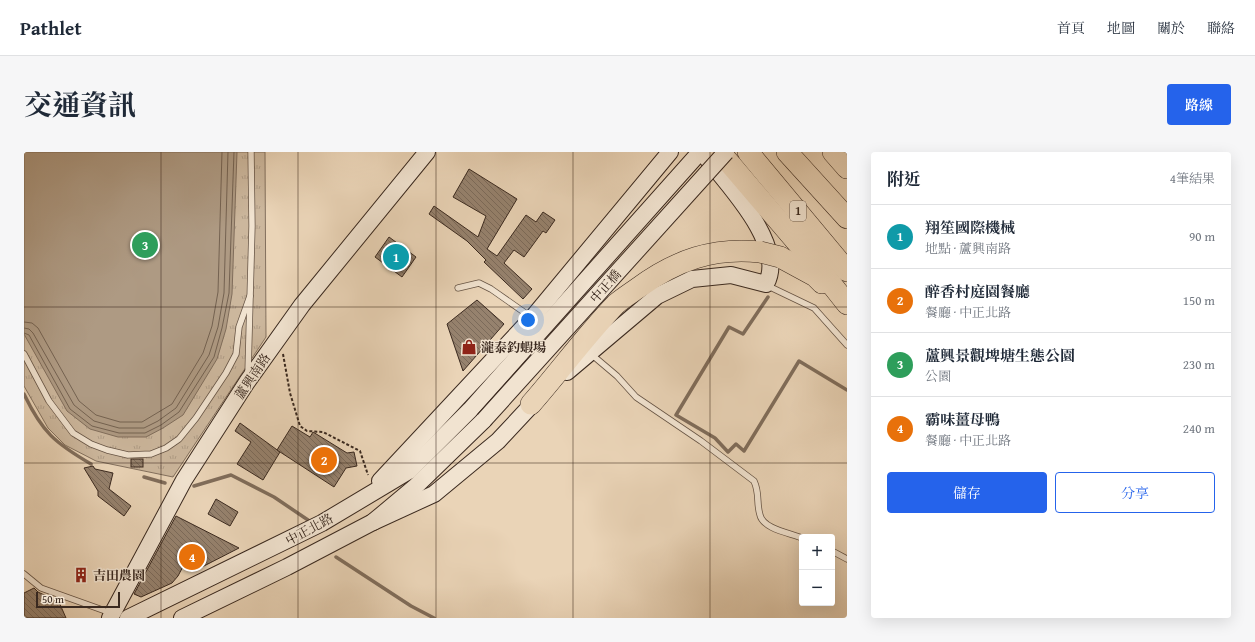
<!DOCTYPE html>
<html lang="zh-TW">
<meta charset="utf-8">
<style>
:root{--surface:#fff;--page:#f6f6f7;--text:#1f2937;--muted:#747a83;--line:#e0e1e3;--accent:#2563eb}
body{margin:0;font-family:"Gentium Book Plus","Noto Serif TC",serif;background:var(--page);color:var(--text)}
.controls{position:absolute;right:12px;bottom:12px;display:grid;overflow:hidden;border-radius:4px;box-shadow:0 4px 16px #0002}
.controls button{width:36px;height:36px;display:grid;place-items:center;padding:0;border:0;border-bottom:1px solid var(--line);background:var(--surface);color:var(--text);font:20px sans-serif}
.scale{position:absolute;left:12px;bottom:10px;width:84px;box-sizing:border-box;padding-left:4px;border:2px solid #3a291f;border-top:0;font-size:11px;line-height:14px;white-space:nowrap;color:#3a291f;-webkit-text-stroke:3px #f1e3d0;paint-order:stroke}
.you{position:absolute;left:504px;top:168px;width:14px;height:14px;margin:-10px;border:3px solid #fff;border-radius:50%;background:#1a73e8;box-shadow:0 0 0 6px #1a73e833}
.badge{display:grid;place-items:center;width:26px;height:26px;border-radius:50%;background:var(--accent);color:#fff;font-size:13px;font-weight:700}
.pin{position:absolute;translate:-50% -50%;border:2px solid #fff;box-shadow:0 1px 4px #0006}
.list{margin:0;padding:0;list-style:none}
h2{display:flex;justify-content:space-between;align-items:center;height:52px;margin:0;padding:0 16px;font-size:17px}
h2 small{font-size:13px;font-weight:400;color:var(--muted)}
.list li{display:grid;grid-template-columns:26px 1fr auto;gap:12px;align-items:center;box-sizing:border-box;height:64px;padding:0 16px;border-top:1px solid var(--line)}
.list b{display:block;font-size:15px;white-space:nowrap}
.list p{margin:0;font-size:13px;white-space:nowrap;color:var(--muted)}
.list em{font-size:13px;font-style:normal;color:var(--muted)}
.actions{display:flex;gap:8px;padding:12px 16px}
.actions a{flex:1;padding:9px 0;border:1px solid var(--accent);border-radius:4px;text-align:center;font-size:14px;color:var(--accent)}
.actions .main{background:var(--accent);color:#fff}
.map{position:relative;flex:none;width:823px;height:466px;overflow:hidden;border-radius:4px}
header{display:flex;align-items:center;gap:24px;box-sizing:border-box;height:56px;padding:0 20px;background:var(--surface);border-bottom:1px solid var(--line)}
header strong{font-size:19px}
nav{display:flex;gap:22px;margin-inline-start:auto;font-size:14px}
.intro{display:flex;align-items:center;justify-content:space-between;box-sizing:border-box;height:96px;padding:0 24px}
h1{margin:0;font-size:28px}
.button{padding:10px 18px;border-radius:4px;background:var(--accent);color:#fff;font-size:14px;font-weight:700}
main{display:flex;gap:24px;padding:0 24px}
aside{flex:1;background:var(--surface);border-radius:4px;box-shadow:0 4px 16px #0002}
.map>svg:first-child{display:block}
.park{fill:url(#park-tufts);stroke:#83705e}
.water{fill:#ae9a83;stroke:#806d5b}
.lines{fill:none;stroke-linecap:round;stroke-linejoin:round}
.shore{stroke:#746251;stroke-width:1}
.stream{stroke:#806d5b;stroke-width:3.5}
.building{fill:url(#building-back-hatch);stroke:#3a291f}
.lane-casing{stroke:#665445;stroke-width:7}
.secondary-casing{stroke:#3a291f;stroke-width:18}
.highway-casing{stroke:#3a291f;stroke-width:22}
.path{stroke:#3a291f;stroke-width:2;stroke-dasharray:3 2;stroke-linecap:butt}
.lane{stroke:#f1e3d0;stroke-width:5.5}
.secondary{stroke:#f1e3d0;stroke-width:16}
.highway{stroke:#ead4b7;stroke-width:21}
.secondary-bridge-casing{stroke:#3a291f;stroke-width:18;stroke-linecap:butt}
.highway-bridge-casing{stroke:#3a291f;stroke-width:22;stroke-linecap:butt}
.secondary-bridge{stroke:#f1e3d0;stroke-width:16}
.highway-bridge{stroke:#ead4b7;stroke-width:21}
.grid{fill:none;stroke:#3a291f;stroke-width:1;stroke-opacity:0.55}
.labels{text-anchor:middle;stroke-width:3;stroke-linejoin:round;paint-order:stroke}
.shield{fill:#f1e3d0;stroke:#716154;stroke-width:1}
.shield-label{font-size:12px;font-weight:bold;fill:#3a291f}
.street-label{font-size:13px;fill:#3a291f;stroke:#f1e3d0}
.poi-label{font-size:13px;font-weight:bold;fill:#3a291f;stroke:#f1e3d0;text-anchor:start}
</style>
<header>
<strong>Pathlet</strong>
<nav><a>首頁</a><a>地圖</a><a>關於</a><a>聯絡</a></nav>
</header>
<div class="intro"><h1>交通資訊</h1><a class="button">路線</a></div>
<main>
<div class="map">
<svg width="823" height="466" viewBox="0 0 823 466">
<defs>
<pattern id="park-tufts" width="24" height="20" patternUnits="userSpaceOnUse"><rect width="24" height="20" fill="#ccb79d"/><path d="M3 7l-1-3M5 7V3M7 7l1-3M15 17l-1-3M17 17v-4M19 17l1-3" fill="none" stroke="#b09d87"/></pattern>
<pattern id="building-back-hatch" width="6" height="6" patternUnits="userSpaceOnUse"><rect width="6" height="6" fill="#96826e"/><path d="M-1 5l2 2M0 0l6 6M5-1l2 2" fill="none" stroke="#7b6a5a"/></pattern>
</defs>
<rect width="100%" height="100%" fill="#ead4b7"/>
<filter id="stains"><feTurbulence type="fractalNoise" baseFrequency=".005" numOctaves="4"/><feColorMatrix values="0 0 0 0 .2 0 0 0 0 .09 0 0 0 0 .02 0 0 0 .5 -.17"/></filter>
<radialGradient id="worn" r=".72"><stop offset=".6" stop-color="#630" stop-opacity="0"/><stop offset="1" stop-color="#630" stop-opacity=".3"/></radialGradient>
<path class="park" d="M0,0h241l1,185 -93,140 -77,-16 -31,-16 -17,-17 -24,-42z"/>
<path class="water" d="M0,0h213l-5,142 -6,35 -9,30 -34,56 -20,13 -17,9h-28l-28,-8 -23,-18 -43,-77z"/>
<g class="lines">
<g class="shore">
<path d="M0,170l8,1 6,5 41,73 17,14 24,7h22l30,-18 31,-51 9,-27 6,-34 4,-140"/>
<path d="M0,176l5,1 4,4 41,72 20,16 25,7h25l14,-7 18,-13 33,-53 9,-28 6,-34 4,-141"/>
<path d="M0,181l5,2 41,74 22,17 27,7h26l16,-8 18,-13 35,-55 8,-29 7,-35 5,-141"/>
</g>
<g class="stream">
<path d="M744,145l-25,37 -14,-7 -53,88 39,23 13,14 8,-8 8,7 55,-90 48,29"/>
<path d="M0,242c18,38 31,49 67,70"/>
<path d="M120,325l21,6"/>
<path d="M170,334l37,-11 43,22 34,23"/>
<path d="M312,405l75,49 23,12"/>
</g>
</g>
<g class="building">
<path d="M445,17l48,30 -30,50 10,7 29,-41 10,7 7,-10 12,8 -9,13 -3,-2 -19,26 -10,-7 -10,13 28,26 -9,10 -39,-37 2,-2 -19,-19 -38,-27 5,-8 44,31 8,-21 -33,-19z"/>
<path d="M365,85l27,20 -14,20 -27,-20z"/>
<path d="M453,148l27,24 -41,47 -16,-47z"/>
<path d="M216,271l40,29 -17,28 -26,-16 14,-22 -16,-11z"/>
<path d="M268,274l18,11 3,-5 34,21 7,-1 3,14 -11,2 -12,19 -57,-37z"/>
<rect x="107" y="307" width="12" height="8"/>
<path d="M69,314l2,3 18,4 -4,16 22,17 -7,10 -26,-20v-5l-14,-23z"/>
<path d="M192,347l22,13 -8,14 -22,-12z"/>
<path d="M152,364l63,32 -37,19 -15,-8 -9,17 -6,7 -31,14 -7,-3z"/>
<path d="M10,436l4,4 21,10 7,16h-42v-25z"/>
</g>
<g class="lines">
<g class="lane-casing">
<g id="lane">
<path d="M742,133l48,23 33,37"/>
<path d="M434,136l21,-5 12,6 40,28"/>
<path d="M0,202l25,47 24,32 18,11 16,6 21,5 23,-1 15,-6 13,-9 17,-21 30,-45 10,-19 3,-27 11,-31"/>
<path d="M567,202l26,22 19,21 65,44 53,40c6,13 2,21 6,34 3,14 30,18 42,23"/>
<path d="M224,221l4,-147 -1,-74"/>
<path d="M808,399l15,8"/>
<path d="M0,422l17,14 70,25"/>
</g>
</g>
<g class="secondary-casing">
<g id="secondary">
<path d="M543,220l90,-76 35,-17 39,-4 35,9c21,-38 -38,-99 -61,-128"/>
<path d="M356,329l153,-164 137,-165"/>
<path d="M349,370l61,-28 64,-53 41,-44"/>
<path d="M86,466l74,-138 63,-98 55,-77 125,-153"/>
<path d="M104,466l194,-95 87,-52 61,-61 230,-258"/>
<path d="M158,466l105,-51 86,-45 42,-35 69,-67"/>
</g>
</g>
<g class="highway-casing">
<g id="highway">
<path d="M696,0l93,109 34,43"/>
<path d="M724,0l99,119"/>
<path d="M763,0l60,66"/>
<path d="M809,0l14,16"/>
<path d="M756,105l35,19 7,7"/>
<path d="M507,252c29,-33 55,-69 85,-100 7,-6 15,-11 22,-16 38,-28 76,-41 122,-36"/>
</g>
</g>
<path class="path" d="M259,202l7,39 10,33 7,5 16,1 37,19 8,24"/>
<use href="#lane" class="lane"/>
<use href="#secondary" class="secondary"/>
<use href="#highway" class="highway"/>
<g class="secondary-bridge-casing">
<path id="secondary-bridge" d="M460,268l242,-268"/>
</g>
<g class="highway-bridge-casing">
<path id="highway-bridge" d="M736,100l20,5"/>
</g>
<use href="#secondary-bridge" class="secondary-bridge"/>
<use href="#highway-bridge" class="highway-bridge"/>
</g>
<path class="grid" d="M137,0v466M274,0v466M412,0v466M549,0v466M686,0v466M0,155h823M0,311h823"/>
<defs>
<g id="shop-bare" transform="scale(1.2)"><path d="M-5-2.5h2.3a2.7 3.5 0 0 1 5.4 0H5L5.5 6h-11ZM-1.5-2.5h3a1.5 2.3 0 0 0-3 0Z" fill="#8f2418" stroke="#f1e3d0" stroke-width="2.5" paint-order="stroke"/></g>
<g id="building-bare" transform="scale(1.2)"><path d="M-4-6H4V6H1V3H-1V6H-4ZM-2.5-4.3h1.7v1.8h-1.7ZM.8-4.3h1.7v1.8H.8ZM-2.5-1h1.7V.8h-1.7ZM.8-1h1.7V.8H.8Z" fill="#8f2418" stroke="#f1e3d0" stroke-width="2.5" paint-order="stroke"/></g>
</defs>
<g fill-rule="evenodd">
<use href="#shop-bare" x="445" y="195"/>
<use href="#building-bare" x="57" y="423"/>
</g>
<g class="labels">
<rect class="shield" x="766" y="49" width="16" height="20" rx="3"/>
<g class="shield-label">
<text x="774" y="63">1</text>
</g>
<g class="street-label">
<text transform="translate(581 134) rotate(-48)" y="5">中正橋</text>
<text transform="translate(228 224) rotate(-56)" y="5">蘆興南路</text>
<text transform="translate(285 377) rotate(-28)" y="5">中正北路</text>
</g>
<g class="poi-label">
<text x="457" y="200">瀧泰釣蝦場</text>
<text x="69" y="428">吉田農園</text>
</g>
</g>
<rect width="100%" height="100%" filter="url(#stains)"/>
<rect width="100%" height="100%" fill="url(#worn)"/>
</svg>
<div class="controls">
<button>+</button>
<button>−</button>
</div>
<div class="scale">50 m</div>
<div class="you"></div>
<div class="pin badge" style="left:372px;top:105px;background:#0f9aa8">1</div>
<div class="pin badge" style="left:300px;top:308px;background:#e8710a">2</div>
<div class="pin badge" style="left:121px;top:93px;background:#2e9e5b">3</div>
<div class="pin badge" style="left:168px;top:405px;background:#e8710a">4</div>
</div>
<aside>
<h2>附近<small>4筆結果</small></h2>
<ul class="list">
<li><span class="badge" style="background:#0f9aa8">1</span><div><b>翔笙國際機械</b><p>地點 · 蘆興南路</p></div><em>90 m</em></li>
<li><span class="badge" style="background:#e8710a">2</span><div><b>醉香村庭園餐廳</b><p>餐廳 · 中正北路</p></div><em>150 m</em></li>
<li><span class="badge" style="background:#2e9e5b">3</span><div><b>蘆興景觀埤塘生態公園</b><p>公園</p></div><em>230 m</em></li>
<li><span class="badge" style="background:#e8710a">4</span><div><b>霸味薑母鴨</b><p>餐廳 · 中正北路</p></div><em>240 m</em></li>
</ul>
<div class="actions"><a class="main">儲存</a><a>分享</a></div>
</aside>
</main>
